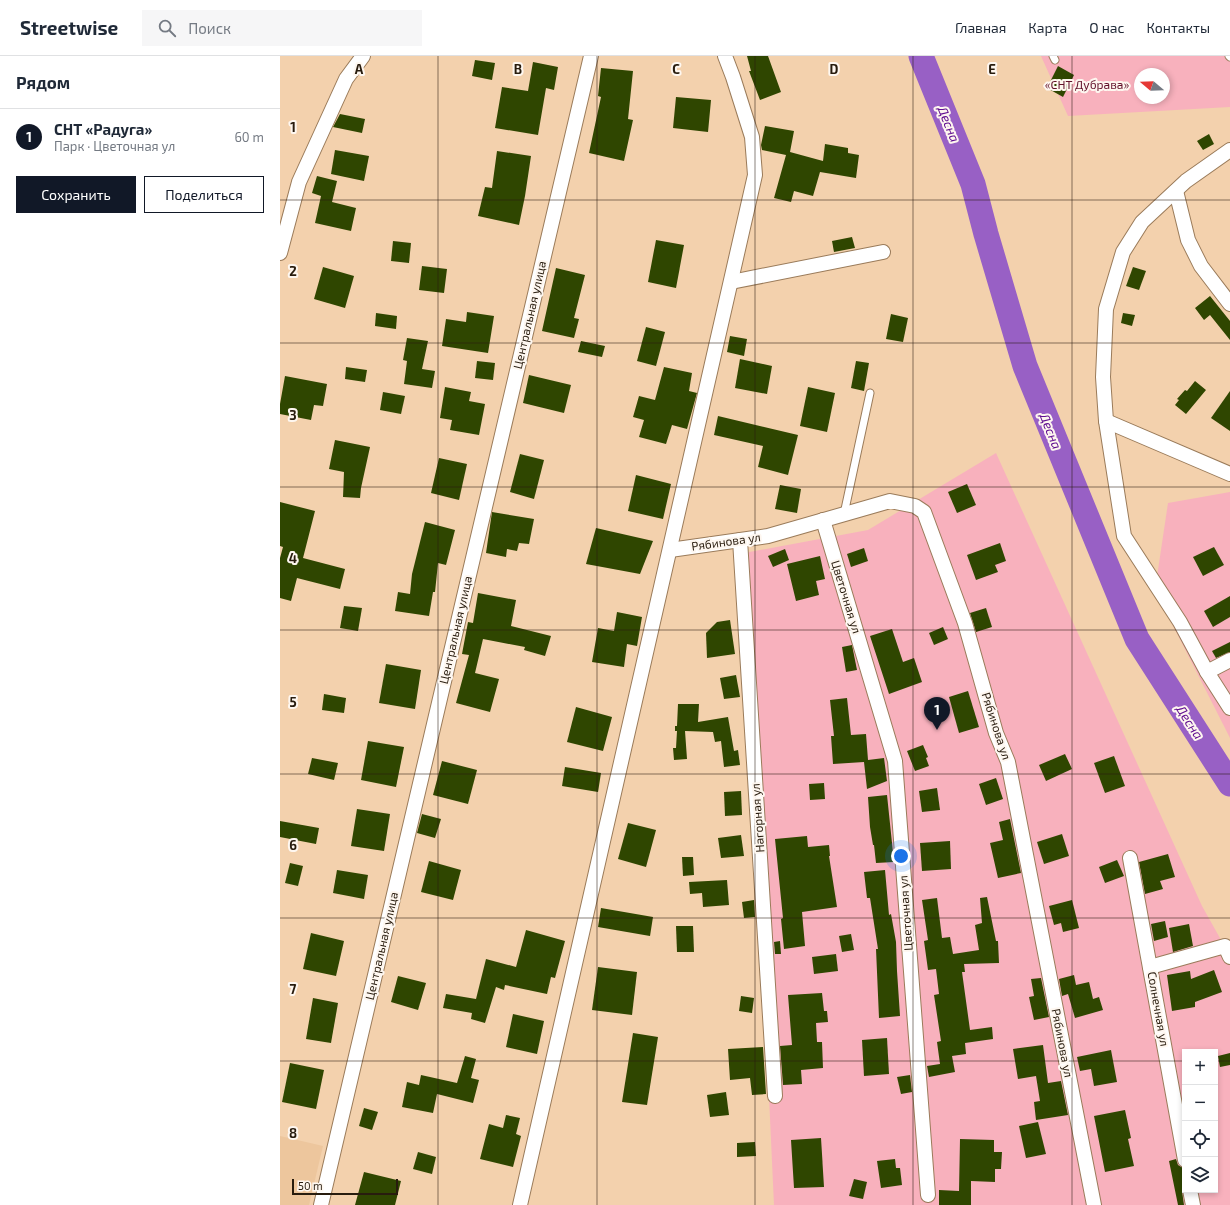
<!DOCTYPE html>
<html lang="ru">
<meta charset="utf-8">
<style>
:root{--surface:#fff;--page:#f6f6f7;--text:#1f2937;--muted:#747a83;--line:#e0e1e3;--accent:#111827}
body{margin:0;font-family:"Exo 2",sans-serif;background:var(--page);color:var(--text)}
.controls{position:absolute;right:12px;bottom:12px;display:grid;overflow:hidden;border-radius:0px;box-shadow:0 2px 6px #0003}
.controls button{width:36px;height:36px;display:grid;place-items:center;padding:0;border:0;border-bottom:1px solid var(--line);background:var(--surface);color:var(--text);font:20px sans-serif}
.compass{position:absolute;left:854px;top:12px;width:36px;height:36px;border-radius:50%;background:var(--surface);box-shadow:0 2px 6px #0003;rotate:289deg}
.scale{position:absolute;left:12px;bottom:10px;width:106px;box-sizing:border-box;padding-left:4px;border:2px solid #281c0e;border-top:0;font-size:11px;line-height:14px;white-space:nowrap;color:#281c0e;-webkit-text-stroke:3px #fef7f0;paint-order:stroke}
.you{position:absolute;left:621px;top:800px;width:14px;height:14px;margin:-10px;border:3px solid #fff;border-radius:50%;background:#1a73e8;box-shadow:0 0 0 6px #1a73e833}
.badge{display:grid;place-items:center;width:26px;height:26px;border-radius:50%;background:var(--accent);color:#fff;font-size:13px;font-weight:700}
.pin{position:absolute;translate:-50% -33px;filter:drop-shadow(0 1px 2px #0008)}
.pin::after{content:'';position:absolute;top:21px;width:14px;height:12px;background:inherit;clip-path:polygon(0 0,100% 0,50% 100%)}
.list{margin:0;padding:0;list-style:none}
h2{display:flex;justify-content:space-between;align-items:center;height:52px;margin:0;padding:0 16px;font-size:17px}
h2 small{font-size:13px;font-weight:400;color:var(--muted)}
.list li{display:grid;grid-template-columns:26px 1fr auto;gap:12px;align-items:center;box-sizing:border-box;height:56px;padding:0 16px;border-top:1px solid var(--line)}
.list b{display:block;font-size:15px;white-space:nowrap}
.list p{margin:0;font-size:13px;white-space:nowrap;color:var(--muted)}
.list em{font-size:13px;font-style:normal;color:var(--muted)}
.actions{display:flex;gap:8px;padding:12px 16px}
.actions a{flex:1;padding:9px 0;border:1px solid var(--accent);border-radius:0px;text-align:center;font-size:14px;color:var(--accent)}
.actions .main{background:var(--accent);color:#fff}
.icon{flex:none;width:22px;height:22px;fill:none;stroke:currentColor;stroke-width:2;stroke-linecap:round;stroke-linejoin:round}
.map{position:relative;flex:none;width:950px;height:1149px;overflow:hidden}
header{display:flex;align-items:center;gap:24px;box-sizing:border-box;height:56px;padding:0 20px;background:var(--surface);border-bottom:1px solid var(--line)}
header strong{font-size:19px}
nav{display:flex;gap:22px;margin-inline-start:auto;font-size:14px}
.search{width:280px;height:36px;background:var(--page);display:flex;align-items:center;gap:10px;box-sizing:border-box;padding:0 14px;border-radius:0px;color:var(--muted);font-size:15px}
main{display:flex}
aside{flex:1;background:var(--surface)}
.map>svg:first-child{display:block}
.built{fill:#edc69d}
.green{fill:#f8b1bd;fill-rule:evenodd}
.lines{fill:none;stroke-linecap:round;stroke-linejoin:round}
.river{stroke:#9860c5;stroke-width:25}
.building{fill:#2f4600}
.lane-casing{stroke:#9a7b5a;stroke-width:9}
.street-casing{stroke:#9a7b5a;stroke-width:16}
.lane{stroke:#fff;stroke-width:7}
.street{stroke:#fff;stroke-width:14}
.grid{fill:none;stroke:#281c0e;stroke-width:1;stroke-opacity:0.55}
.labels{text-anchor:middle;stroke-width:4;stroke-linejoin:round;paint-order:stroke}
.park-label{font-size:12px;fill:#62122b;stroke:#fef7f0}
.street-label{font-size:12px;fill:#281c0e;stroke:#fef7f0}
.water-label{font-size:13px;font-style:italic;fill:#610f90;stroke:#fef7f0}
.grid-label{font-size:13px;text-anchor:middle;font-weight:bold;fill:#281c0e;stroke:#fef7f0;stroke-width:4;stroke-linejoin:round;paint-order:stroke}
</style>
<header>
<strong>Streetwise</strong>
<div class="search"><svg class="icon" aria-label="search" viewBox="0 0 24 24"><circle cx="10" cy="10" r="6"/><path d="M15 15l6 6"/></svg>Поиск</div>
<nav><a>Главная</a><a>Карта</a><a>О нас</a><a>Контакты</a></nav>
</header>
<main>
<aside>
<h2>Рядом<small></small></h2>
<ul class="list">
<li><span class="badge">1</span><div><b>СНТ «Радуга»</b><p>Парк · Цветочная ул</p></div><em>60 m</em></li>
</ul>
<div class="actions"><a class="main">Сохранить</a><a>Поделиться</a></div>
</aside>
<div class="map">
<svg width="950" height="1149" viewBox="0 0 950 1149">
<rect width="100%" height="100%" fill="#f3d1ad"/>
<path class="built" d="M0,1080l43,10 -14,59h-29z"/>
<g class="green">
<path d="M761,0h189v51l-162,9zM860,18h24v24h-24z"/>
<path d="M716,397l206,453 28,50v249h-456l-30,-652 124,-23zM905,996h30v138h-30z"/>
<path d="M950,436v246l-75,-148 13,-87z"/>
</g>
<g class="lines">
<path class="river" d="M641,0l52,128 13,50 39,132 112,273 93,145"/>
</g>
<g class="building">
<path d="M467,0h21l13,36 -21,8 -11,-29h2z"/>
<path d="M195,4l20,3 -3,17 -20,-4z"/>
<path d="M253,6l25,5 -4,23 -8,-2 -8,47 -43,-7 7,-41 26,4z"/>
<path d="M778,10l16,9 -11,22 -16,-9z"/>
<path d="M321,12l32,3 -5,48 5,1 -9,41 -35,-8 12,-56 -3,-1z"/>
<path d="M396,41l35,3 -3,32 -35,-4z"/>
<path d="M60,58l25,5 -3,14 -29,-6z"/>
<path d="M485,70l29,5 -4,21 33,9 2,-17 23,4v5l11,2 -3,23 -36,-6 -7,24 -19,-5 -3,11 -17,-4 12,-43 -24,-5 -1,-5z"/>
<path d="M929,78l5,10 -11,6 -6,-9z"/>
<path d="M55,94l34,6 -5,25 -33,-7z"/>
<path d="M217,95l34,5 -6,40 -6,29 -41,-9 7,-29 7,1z"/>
<path d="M37,120l20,5 -5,21 24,6 -5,23 -36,-8 6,-27 -9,-3z"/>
<path d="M572,181l3,11 -21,4 -2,-11z"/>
<path d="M376,184l28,5 -8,43 -28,-6z"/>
<path d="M113,185l18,2 -2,20 -18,-2z"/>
<path d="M142,210l25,3 -3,24 -25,-3z"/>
<path d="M43,211l31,9 -9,32 -31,-9z"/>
<path d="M853,211l13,4 -7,19 -13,-4z"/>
<path d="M276,212l29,7 -11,43 5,1 -5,19 -32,-7z"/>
<path d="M930,240l20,25v19l-20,-25 -6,5 -9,-12z"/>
<path d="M187,256l27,4 -6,37 -46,-7 4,-27 20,3z"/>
<path d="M96,257l21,3 -1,13 -21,-3z"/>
<path d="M843,257l12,2 -3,11 -11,-3z"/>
<path d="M611,258l17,4 -5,24 -17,-3z"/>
<path d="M366,271l19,5 -9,34 -19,-5z"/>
<path d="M450,280l17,3 -3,17 -17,-4z"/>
<path d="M127,282l21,3 -6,28 13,2 -3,17 -28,-4 3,-23 -4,-1z"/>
<path d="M301,285l24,5 -3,11 -24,-5z"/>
<path d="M460,303l32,7 -5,28 -32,-6z"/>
<path d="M197,305l18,2 -2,17 -18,-2z"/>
<path d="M576,305l13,2 -5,28 -13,-3z"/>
<path d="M66,311l21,3 -2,12 -20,-3z"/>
<path d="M384,311l28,6 -3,18 8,2 -10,36 -15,-4 -6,19 -27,-7 5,-17 -11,-3 6,-21 16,4z"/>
<path d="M249,319l42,10 -7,28 -41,-10z"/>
<path d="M5,320l42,8 -4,22 -9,-1 -3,15 -31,-6v-10z"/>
<path d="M915,325l11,9 -20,24 -11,-9 4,-5 -2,-1 8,-9 2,1z"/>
<path d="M165,331l26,5 -2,9 16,3 -6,31 -29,-5 2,-10 -12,-2z"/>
<path d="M528,331l27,6 -8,39 -27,-6z"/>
<path d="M950,335v40l-19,-13z"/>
<path d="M103,336l22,4 -4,18 -21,-4z"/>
<path d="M438,360l80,19 -10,40 -30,-8 5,-21 -49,-11z"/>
<path d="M55,384l35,7 -9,41 -1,10 -17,-1 1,-25 -15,-3z"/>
<path d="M240,398l24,6 -10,39 -24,-7z"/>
<path d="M159,402l28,6 -8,36 -28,-7z"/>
<path d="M356,419l35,9 -8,35 -35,-8z"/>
<path d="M687,428l9,21 -19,8 -9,-21z"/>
<path d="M500,429l21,4 -4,24 -22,-4z"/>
<path d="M0,446l35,9 -12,47 42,11 -5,20 -43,-11 -6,23 -11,-3v-40l3,-11 -3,-1z"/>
<path d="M212,456l42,7 -5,25 -10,-1 -2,8 -10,-2 -1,8 -20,-4z"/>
<path d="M145,466l30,8 -9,35 -8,-2 -3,29h-2l-4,24 -34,-5 3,-19 12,2 2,-20z"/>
<path d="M316,472l57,13 -13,33 -54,-10z"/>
<path d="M720,487l6,18 -11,4 3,7 -22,8 -9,-25z"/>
<path d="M934,491l10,18 -21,11 -10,-19z"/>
<path d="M584,492l4,13 -17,6 -4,-13z"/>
<path d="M505,493l4,11 -16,7 -5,-11z"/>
<path d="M540,500l5,23 -9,2 3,14 -23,6 -9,-37z"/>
<path d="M198,537l38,7 -5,26 40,10 -6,20 -21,-6 1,-3 -42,-8 -8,34 24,6 -9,33 -34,-9 13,-48 -7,-1 6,-32 5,1z"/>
<path d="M950,540v21l-17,10 -9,-16z"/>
<path d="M64,550l18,2 -4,23 -18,-3z"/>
<path d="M706,552l6,19 -16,5 -6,-19z"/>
<path d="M337,556l25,5 -5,29 -10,-2 -3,23 -32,-5 6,-34 16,3z"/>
<path d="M450,564l5,34 -28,4 -1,-25 11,-11z"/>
<path d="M663,571l5,12 -14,6 -5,-12z"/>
<path d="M612,573l11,33 11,-4 8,24 -33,12 -19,-58z"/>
<path d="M950,586v10l-14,6 -4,-7z"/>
<path d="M572,589l5,25 -11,2 -4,-25z"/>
<path d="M106,608l35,6 -6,39 -36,-6z"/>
<path d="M456,619l4,22 -16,2 -4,-21z"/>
<path d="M688,635l11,36 -20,6 -10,-36z"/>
<path d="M44,638l22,4 -2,15 -22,-3z"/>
<path d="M567,642l4,37 15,-1 2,26 16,-2 3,23 -20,8 -3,-27 -31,2 -2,-28h3l-4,-36z"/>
<path d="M398,648h21l-1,18 30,-5 6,34 4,-1 2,15 -16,2 -3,-26 -6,1 -2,-10 -28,-1 2,28 -13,1 -1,-12h3l1,-17h-2v-5h2z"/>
<path d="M296,651l36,10 -9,34 -36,-9z"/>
<path d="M88,685l36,6 -8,40 -35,-7z"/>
<path d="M643,689l5,12 -2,1 3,8 -14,5 -8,-20z"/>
<path d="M785,698l7,15 -26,12 -7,-16z"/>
<path d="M834,700l11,30 -20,7 -11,-30z"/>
<path d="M32,702l26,5 -4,17 -26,-6z"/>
<path d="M162,705l35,9 -9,34 -35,-9z"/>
<path d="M285,711l36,6 -3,19 -36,-6z"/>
<path d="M716,722l7,21 -17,6 -7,-21z"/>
<path d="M544,727l1,16 -15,1 -1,-16z"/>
<path d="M657,732l3,22 -18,2 -3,-21z"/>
<path d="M461,735l1,24 -17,1 -1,-24z"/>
<path d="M607,739l7,67 -18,1 -2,-18h-1l-3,-18 -2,-30z"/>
<path d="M77,753l33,5 -6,37 -33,-5z"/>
<path d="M142,758l19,5 -6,19 -18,-5z"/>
<path d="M730,763l11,54 -23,5 -8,-35 13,-3 -4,-18z"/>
<path d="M0,765l39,7 -3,16 -36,-7z"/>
<path d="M348,767l28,7 -10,37 -28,-8z"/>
<path d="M782,778l7,22 -25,8 -7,-22z"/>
<path d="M461,779l3,21 -23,2 -3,-20z"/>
<path d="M527,780l1,11 21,-2 1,11h-1l8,51 -35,5 3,34 -21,3 -3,-30 2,-1 -8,-79z"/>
<path d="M670,785l1,28 -29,2 -2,-28z"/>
<path d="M888,798l7,23 -15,4 3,8 -18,5 -6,-32z"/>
<path d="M402,801h11l1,18 -11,1z"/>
<path d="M837,804l7,16 -19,7 -6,-16z"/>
<path d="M149,805l32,9 -8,30 -32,-8z"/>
<path d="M10,807l13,3 -5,20 -13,-3z"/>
<path d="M57,814l31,5 -4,24 -31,-6z"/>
<path d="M605,814l4,45 2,-1 5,28 1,29 3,45 -21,2 -3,-69h2l-8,-51h-3l-3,-26z"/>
<path d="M447,824l2,25 -26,2 -1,-14 -12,1 -1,-12z"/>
<path d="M707,841l9,44h2l1,22 -35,1 1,8h-3l8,58 22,-3 1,12 -28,4 1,11 -14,2 3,16 -26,5 -2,-11 13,-2 -3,-22 4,-1 -7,-46 5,-1 -3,-25 -8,1 -4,-29 4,-1 -6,-40 15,-2 5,40 8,-1 3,17 26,-4 -4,-25 7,-2 -2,-25z"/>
<path d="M474,844l1,17 -11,1 -2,-16z"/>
<path d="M792,844l7,28 -16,4 -2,-9 -7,2 -5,-19z"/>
<path d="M321,852l52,9 -3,19 -52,-9z"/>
<path d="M885,865l3,16 -14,4 -3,-17z"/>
<path d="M909,868l4,22 -20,6 -4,-24z"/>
<path d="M396,870h17l1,26h-17z"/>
<path d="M246,874l39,11 -10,37 -4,-1 -4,17 -42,-9 -1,5 -8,-3 -11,36 -14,-4 1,-6 -29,-5 3,-14 30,5 10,-40 30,8z"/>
<path d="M31,877l33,8 -8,35 -33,-7z"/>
<path d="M571,878l3,16 -12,2 -3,-16z"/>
<path d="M500,885l1,13h-6l-1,-12z"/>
<path d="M556,898l2,17 -24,3 -2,-17z"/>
<path d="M318,911l39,5 -5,43 -40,-5z"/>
<path d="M934,914l8,22 -27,10v5l-23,4 -5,-36 23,-4 1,8z"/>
<path d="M794,919l2,10 13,-3 4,17 6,-2 4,13 -28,8 -7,-24 -6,2 -3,-17z"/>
<path d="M118,920l28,7 -8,27 -27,-8z"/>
<path d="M761,922l8,39 -15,3 -5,-23 5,-1 -3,-17z"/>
<path d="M542,937l2,18h3l1,11 -12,1 1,19h5l1,26 -22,2 1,14 -19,1 -3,-39 12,-1 -4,-50z"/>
<path d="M461,940l13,2 -2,15 -13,-2z"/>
<path d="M33,942l25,5 -7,40 -25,-4z"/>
<path d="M233,958l31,7 -7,33 -31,-7z"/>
<path d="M353,977l25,4 -11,68 -25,-3z"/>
<path d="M607,982l2,36 -25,2 -2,-36z"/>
<path d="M763,989l5,38 13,-2 7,34 -32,5 -2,-18 6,-1 -4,-25 -18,3 -5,-30z"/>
<path d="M483,991l3,47 -14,1 -2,-17 -20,2 -2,-31z"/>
<path d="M831,994l6,32 -23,4 -3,-17 -11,2 -3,-14z"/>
<path d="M950,997v12l-10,2 -2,-11z"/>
<path d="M185,1000l11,3 -5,19 8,2 -6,23 -36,-9 -4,19 -31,-6 5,-25 12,3 2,-10 36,8z"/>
<path d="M10,1007l34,7 -8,39 -34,-7z"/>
<path d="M630,1019l2,17 -11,2 -4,-17z"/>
<path d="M446,1036l3,23 -19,2 -3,-22z"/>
<path d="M84,1052l14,4 -6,18 -13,-4z"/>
<path d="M845,1054l6,28 -3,1 6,27 -29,6 -11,-56z"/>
<path d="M226,1059l14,3 -4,16 5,2 -8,31 -33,-8 9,-35 14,4z"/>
<path d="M758,1066l8,32 -20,4 -7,-32z"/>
<path d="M541,1082l3,49 -30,1 -3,-48z"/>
<path d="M680,1083l34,1v12h8l-1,17h-6v13l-24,-1v24h-32v-15l20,1z"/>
<path d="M475,1086l1,14 -19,1v-14z"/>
<path d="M138,1096l18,5 -4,17 -19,-5z"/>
<path d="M615,1103l1,9h4l2,17 -21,3 -4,-27z"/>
<path d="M896,1103l2,6 5,3 2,11v4l-3,4v4l2,14h-6l-9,-44z"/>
<path d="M84,1116l37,9 -6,24h-40z"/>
<path d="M574,1123l13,3 -4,17 -14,-3z"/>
</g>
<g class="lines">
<g class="lane-casing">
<g id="lane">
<path d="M773,0l2,4"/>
<path d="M949,0l1,1"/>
<path d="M564,458l26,-121"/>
</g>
</g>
<g class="street-casing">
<g id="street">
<path d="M950,94l-44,31 -44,41 -19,30 -17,57 -3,68 3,44 18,115 56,86 27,50 23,36"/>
<path d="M896,135l12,49 13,26 29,38"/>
<path d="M0,197l19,-71 47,-103 17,-23"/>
<path d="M451,226l152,-30"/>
<path d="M826,365l124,53"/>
<path d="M543,464l72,241 33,434"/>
<path d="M460,484l35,556"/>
<path d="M390,494l98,-14 122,-35 25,5 9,6 41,111 31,110 12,29 86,443"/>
<path d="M927,616l23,-12"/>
<path d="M850,802l55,302"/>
<path d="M870,911l75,-21 5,11"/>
<path d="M910,1134l3,15"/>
<path d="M41,1149l270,-1149"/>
<path d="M240,1149l235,-1030 -3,-38 -19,-60 -8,-21"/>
</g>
</g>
<use href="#lane" class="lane"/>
<use href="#street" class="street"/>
</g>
<path class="grid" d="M158,0v1149M317,0v1149M475,0v1149M633,0v1149M792,0v1149M0,144h950M0,287h950M0,431h950M0,574h950M0,718h950M0,862h950M0,1005h905M935,1005h15"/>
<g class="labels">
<g class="park-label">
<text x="807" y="33">«СНТ Дубрава»</text>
</g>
<g class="street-label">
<text transform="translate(250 259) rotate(-77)" y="4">Центральная улица</text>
<text transform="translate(446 486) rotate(-8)" y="4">Рябинова ул</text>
<text transform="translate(566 541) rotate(73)" y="4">Цветочная ул</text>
<text transform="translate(176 574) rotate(-77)" y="4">Центральная улица</text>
<text transform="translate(716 670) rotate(72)" y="4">Рябинова ул</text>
<text transform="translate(478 762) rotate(-94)" y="4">Нагорная ул</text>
<text transform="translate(626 857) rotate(-94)" y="4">Цветочная ул</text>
<text transform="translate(102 890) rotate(-77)" y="4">Центральная улица</text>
<text transform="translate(878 953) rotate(80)" y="4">Солнечная ул</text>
<text transform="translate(782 987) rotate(79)" y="4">Рябинова ул</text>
</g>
<g class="water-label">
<text transform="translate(669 68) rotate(68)" y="5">Десна</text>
<text transform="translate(771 375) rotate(68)" y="5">Десна</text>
<text transform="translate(910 666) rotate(57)" y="5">Десна</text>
</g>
</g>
<g class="grid-label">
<text x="79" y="18">A</text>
<text x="238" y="18">B</text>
<text x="396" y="18">C</text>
<text x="554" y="18">D</text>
<text x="712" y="18">E</text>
<text x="13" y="76">1</text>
<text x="13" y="220">2</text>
<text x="13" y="364">3</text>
<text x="13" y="507">4</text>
<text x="13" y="651">5</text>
<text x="13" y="794">6</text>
<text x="13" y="938">7</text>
<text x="13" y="1082">8</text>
</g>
</svg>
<div class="controls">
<button>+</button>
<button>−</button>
<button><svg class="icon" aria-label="locate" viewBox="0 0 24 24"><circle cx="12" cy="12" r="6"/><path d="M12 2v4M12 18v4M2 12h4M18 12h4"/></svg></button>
<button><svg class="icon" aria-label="layers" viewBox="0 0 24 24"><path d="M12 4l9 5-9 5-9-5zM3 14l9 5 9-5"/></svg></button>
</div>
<svg class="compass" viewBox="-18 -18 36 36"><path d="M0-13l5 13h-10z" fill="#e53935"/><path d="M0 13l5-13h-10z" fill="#747a83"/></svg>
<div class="scale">50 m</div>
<div class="you"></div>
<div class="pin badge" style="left:657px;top:674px">1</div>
</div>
</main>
